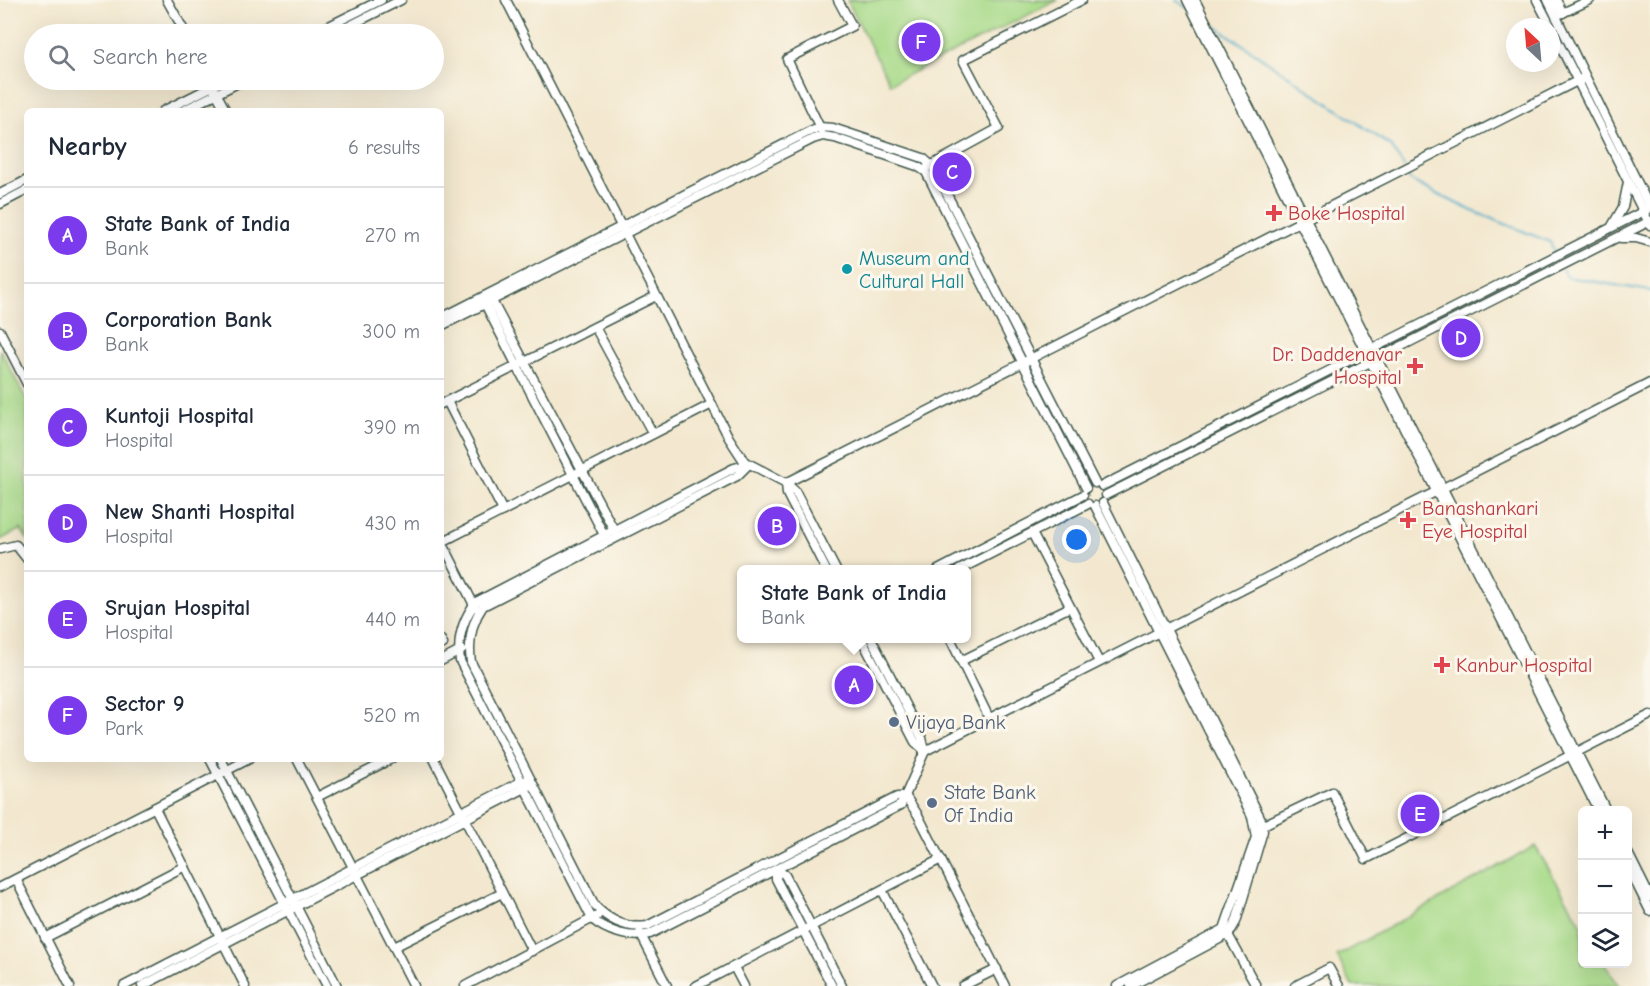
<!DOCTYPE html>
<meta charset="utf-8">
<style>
:root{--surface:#fff;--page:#f6f6f7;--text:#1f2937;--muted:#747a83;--line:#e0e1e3;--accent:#7c3aed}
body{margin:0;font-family:"Comic Neue",sans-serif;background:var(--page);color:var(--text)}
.controls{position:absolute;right:18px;bottom:18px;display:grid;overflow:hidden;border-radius:9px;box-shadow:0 6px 24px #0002}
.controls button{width:54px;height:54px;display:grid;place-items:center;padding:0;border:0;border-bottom:2px solid var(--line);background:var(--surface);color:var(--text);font:30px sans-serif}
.compass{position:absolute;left:1506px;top:18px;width:54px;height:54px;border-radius:50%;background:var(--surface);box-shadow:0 6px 24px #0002;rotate:334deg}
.you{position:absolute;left:1077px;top:540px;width:21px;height:21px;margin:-15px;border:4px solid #fff;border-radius:50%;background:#1a73e8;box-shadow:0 0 0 9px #1a73e833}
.badge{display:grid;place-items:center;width:39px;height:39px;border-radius:50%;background:var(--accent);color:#fff;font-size:20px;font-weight:700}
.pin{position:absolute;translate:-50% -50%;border:3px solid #fff;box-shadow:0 2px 6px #0006}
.popup{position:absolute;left:737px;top:565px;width:234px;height:78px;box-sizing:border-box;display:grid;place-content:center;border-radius:9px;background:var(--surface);filter:drop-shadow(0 2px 4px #0005);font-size:20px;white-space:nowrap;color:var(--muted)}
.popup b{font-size:22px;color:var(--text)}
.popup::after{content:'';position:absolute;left:50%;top:100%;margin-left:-12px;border:12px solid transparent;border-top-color:var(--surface)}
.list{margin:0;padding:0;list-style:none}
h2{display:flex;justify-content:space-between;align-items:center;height:78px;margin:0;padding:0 24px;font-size:26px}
h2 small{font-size:20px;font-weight:400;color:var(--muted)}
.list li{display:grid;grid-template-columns:39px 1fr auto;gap:18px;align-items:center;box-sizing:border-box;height:96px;padding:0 24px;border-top:2px solid var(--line)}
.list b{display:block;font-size:22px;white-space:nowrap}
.list p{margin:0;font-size:20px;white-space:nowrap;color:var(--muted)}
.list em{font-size:20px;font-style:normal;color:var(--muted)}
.icon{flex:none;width:33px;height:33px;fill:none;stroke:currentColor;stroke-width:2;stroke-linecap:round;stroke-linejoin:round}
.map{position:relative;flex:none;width:1650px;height:986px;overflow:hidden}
.search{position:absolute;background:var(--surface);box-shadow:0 6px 24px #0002;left:24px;top:24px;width:420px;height:66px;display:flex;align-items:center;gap:15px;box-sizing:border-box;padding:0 21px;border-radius:33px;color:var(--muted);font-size:22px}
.panel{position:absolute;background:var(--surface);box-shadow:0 6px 24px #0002;left:24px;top:108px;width:420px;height:654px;border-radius:9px}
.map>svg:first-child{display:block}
.green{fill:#a8da89;stroke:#648c5e;stroke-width:1.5}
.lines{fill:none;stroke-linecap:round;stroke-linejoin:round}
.stream{stroke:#4aa9c9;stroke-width:2}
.minor-casing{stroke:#3f574b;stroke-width:11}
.minor{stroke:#fff;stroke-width:8}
.health-dot{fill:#e0444e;stroke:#fbf7ec;stroke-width:2}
.culture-dot{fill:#0f9aa8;stroke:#fbf7ec;stroke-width:2}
.service-dot{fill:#5c6f8a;stroke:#fbf7ec;stroke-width:2}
.labels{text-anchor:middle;stroke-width:6;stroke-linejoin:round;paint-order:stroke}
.health-label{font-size:20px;fill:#be3a42;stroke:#fbf7ec;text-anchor:start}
.culture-label{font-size:20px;fill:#0d838f;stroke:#fbf7ec;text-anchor:start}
.service-label{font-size:20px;fill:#4e5e75;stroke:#fbf7ec;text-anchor:start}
</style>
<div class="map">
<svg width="1650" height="986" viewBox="0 0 1650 986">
<rect width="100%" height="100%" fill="#fbf7ec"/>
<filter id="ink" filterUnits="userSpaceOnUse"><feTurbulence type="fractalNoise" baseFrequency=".0167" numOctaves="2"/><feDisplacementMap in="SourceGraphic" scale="12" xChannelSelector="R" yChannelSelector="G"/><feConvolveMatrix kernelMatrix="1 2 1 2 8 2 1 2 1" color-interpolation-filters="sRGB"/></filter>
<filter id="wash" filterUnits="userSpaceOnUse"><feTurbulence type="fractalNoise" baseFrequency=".008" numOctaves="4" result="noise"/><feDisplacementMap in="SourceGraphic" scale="24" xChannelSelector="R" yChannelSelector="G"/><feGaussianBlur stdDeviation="1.35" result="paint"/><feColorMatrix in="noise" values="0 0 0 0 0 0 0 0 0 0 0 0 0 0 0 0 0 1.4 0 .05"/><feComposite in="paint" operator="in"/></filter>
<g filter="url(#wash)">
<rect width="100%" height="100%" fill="#f3e8cf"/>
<g class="green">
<path d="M847,0h211l-168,84z"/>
<path d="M0,349l27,52v138l-6,-10 -21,11z"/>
<path d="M1535,846l47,79v39h23l14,22h-267l-15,-30z"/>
</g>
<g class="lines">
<g class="stream">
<path d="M1176,0l12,8"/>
<path d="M1208,21l183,125 13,21"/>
<path d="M1406,172l3,7 6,4 55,27 80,32 5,11"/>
<path d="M1563,269l4,8 83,14"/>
</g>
</g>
</g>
<g filter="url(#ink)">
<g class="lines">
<g class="minor-casing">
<g id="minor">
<path d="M167,0l19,34"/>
<path d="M506,0l223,438 15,23 42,22 799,-406"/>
<path d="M1187,0l411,810"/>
<path d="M1195,0l411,810"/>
<path d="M1537,0l14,27"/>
<path d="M1548,0l102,208"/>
<path d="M1556,0l7,13"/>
<path d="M1556,16l34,-16"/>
<path d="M1551,28l99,197"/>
<path d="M313,34l68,-34"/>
<path d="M333,34l68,-34"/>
<path d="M209,80l17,31"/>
<path d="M163,111l62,-31"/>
<path d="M182,111l62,-31"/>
<path d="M821,130l-34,-71 65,-33 -14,-26"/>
<path d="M928,167l71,-39 -36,-68 119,-60"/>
<path d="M0,194l27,-14"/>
<path d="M0,204l27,-14"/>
<path d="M1612,226l11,-19 5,-25"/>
<path d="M1621,238h15l14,4"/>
<path d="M488,298l4,3 122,229"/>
<path d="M485,299v5l119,231"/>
<path d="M441,318l367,-186 11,-5 14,1 90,30 10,9 162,316"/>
<path d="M441,326l372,-187 10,-3 12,2 82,28 9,6 160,316"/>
<path d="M595,327l58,107"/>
<path d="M0,331l27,53"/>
<path d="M447,401l56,110"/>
<path d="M441,404l215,-108"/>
<path d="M749,464l-15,4 -258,134c-14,18 -19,37 -16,59l132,258c15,13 39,20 58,15l251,-129 24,-54 725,-368"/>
<path d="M747,466l-10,10 -254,130c-12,17 -15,35 -12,56l124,244c14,14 32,23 52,20l250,-129h9"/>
<path d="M1102,486l548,-278"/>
<path d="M1106,495l544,-274"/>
<path d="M1103,503l157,314 3,14 -27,91 -7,12 -98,52"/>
<path d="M1095,506l157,310 4,21 -32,92 -107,57"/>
<path d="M1032,533l67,129"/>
<path d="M441,540l34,67"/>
<path d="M442,542l270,-138"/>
<path d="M0,549l16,-4 11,14"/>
<path d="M826,570l-39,-76 -1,-11 9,8 41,79"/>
<path d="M938,570l145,-75"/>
<path d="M959,570l129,-66"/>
<path d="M861,638l54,104 10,9"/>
<path d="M871,638l51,100 3,13"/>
<path d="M950,638l39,80"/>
<path d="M441,640l2,4"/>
<path d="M441,661l21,-11"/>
<path d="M961,661l109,-54"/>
<path d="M210,759l117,227"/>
<path d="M221,759l116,227"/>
<path d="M297,759l117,227"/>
<path d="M434,759l98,192"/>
<path d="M317,797l74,-38"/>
<path d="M906,797l12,18 87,171"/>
<path d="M155,808l90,178"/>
<path d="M1257,828l75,-36 34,67 284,-144"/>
<path d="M1628,853l22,44"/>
<path d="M1628,867l22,44"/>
<path d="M776,869l9,6 57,111"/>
<path d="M776,869v10l56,107"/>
<path d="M16,879l54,107"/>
<path d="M0,887l249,-128"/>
<path d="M882,890l50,96"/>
<path d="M1226,931l30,55"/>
<path d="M640,933l27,53"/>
<path d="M45,938l140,-72"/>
<path d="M394,947l108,-54"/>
<path d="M734,967l10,19"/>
<path d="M124,986l398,-205h5"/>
<path d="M142,986l387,-200"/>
<path d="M465,986l132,-70"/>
<path d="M696,986l245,-127"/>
<path d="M963,986l34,-17"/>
<path d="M1295,986l34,-18 10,18"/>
</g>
</g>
<use href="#minor" class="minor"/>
</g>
</g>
<g class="health-dot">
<path d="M1271 204h6v6h6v6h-6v6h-6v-6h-6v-6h6z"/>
<path d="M1412 357h6v6h6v6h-6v6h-6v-6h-6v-6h6z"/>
<path d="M1405 511h6v6h6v6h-6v6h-6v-6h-6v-6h6z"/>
<path d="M1439 656h6v6h6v6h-6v6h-6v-6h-6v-6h6z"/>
</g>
<circle class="culture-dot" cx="847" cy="269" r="6"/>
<g class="service-dot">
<circle cx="894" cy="722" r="6"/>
<circle cx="932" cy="803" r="6"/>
</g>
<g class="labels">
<g class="health-label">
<text x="1288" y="220">Boke Hospital</text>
<text x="1402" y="361" text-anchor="end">Dr. Daddenavar<tspan x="1402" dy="23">Hospital</tspan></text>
<text x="1422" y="515">Banashankari<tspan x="1422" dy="23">Eye Hospital</tspan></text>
<text x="1456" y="672">Kanbur Hospital</text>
</g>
<g class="culture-label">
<text x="859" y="265">Museum and<tspan x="859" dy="23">Cultural Hall</tspan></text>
</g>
<g class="service-label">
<text x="906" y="729">Vijaya Bank</text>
<text x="944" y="799">State Bank<tspan x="944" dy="23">Of India</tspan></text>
</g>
</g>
</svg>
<div class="controls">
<button>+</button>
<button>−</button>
<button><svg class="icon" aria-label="layers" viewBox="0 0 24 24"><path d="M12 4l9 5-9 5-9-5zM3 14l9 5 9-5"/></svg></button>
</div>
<svg class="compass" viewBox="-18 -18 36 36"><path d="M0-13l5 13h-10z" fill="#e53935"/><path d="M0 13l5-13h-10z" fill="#747a83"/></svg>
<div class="you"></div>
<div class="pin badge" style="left:854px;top:685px">A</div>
<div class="popup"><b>State Bank of India</b>Bank</div>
<div class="pin badge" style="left:777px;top:526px">B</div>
<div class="pin badge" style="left:952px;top:172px">C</div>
<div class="pin badge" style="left:1461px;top:338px">D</div>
<div class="pin badge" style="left:1420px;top:814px">E</div>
<div class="pin badge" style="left:921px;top:42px">F</div>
<div class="search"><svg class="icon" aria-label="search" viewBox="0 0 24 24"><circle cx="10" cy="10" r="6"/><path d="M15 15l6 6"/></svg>Search here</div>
<section class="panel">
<h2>Nearby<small>6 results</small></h2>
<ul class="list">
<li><span class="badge">A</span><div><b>State Bank of India</b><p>Bank</p></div><em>270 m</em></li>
<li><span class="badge">B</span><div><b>Corporation Bank</b><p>Bank</p></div><em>300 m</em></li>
<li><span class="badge">C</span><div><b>Kuntoji Hospital</b><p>Hospital</p></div><em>390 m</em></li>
<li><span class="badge">D</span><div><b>New Shanti Hospital</b><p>Hospital</p></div><em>430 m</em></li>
<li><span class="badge">E</span><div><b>Srujan Hospital</b><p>Hospital</p></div><em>440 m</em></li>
<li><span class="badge">F</span><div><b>Sector 9</b><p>Park</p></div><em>520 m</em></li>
</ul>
</section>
</div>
